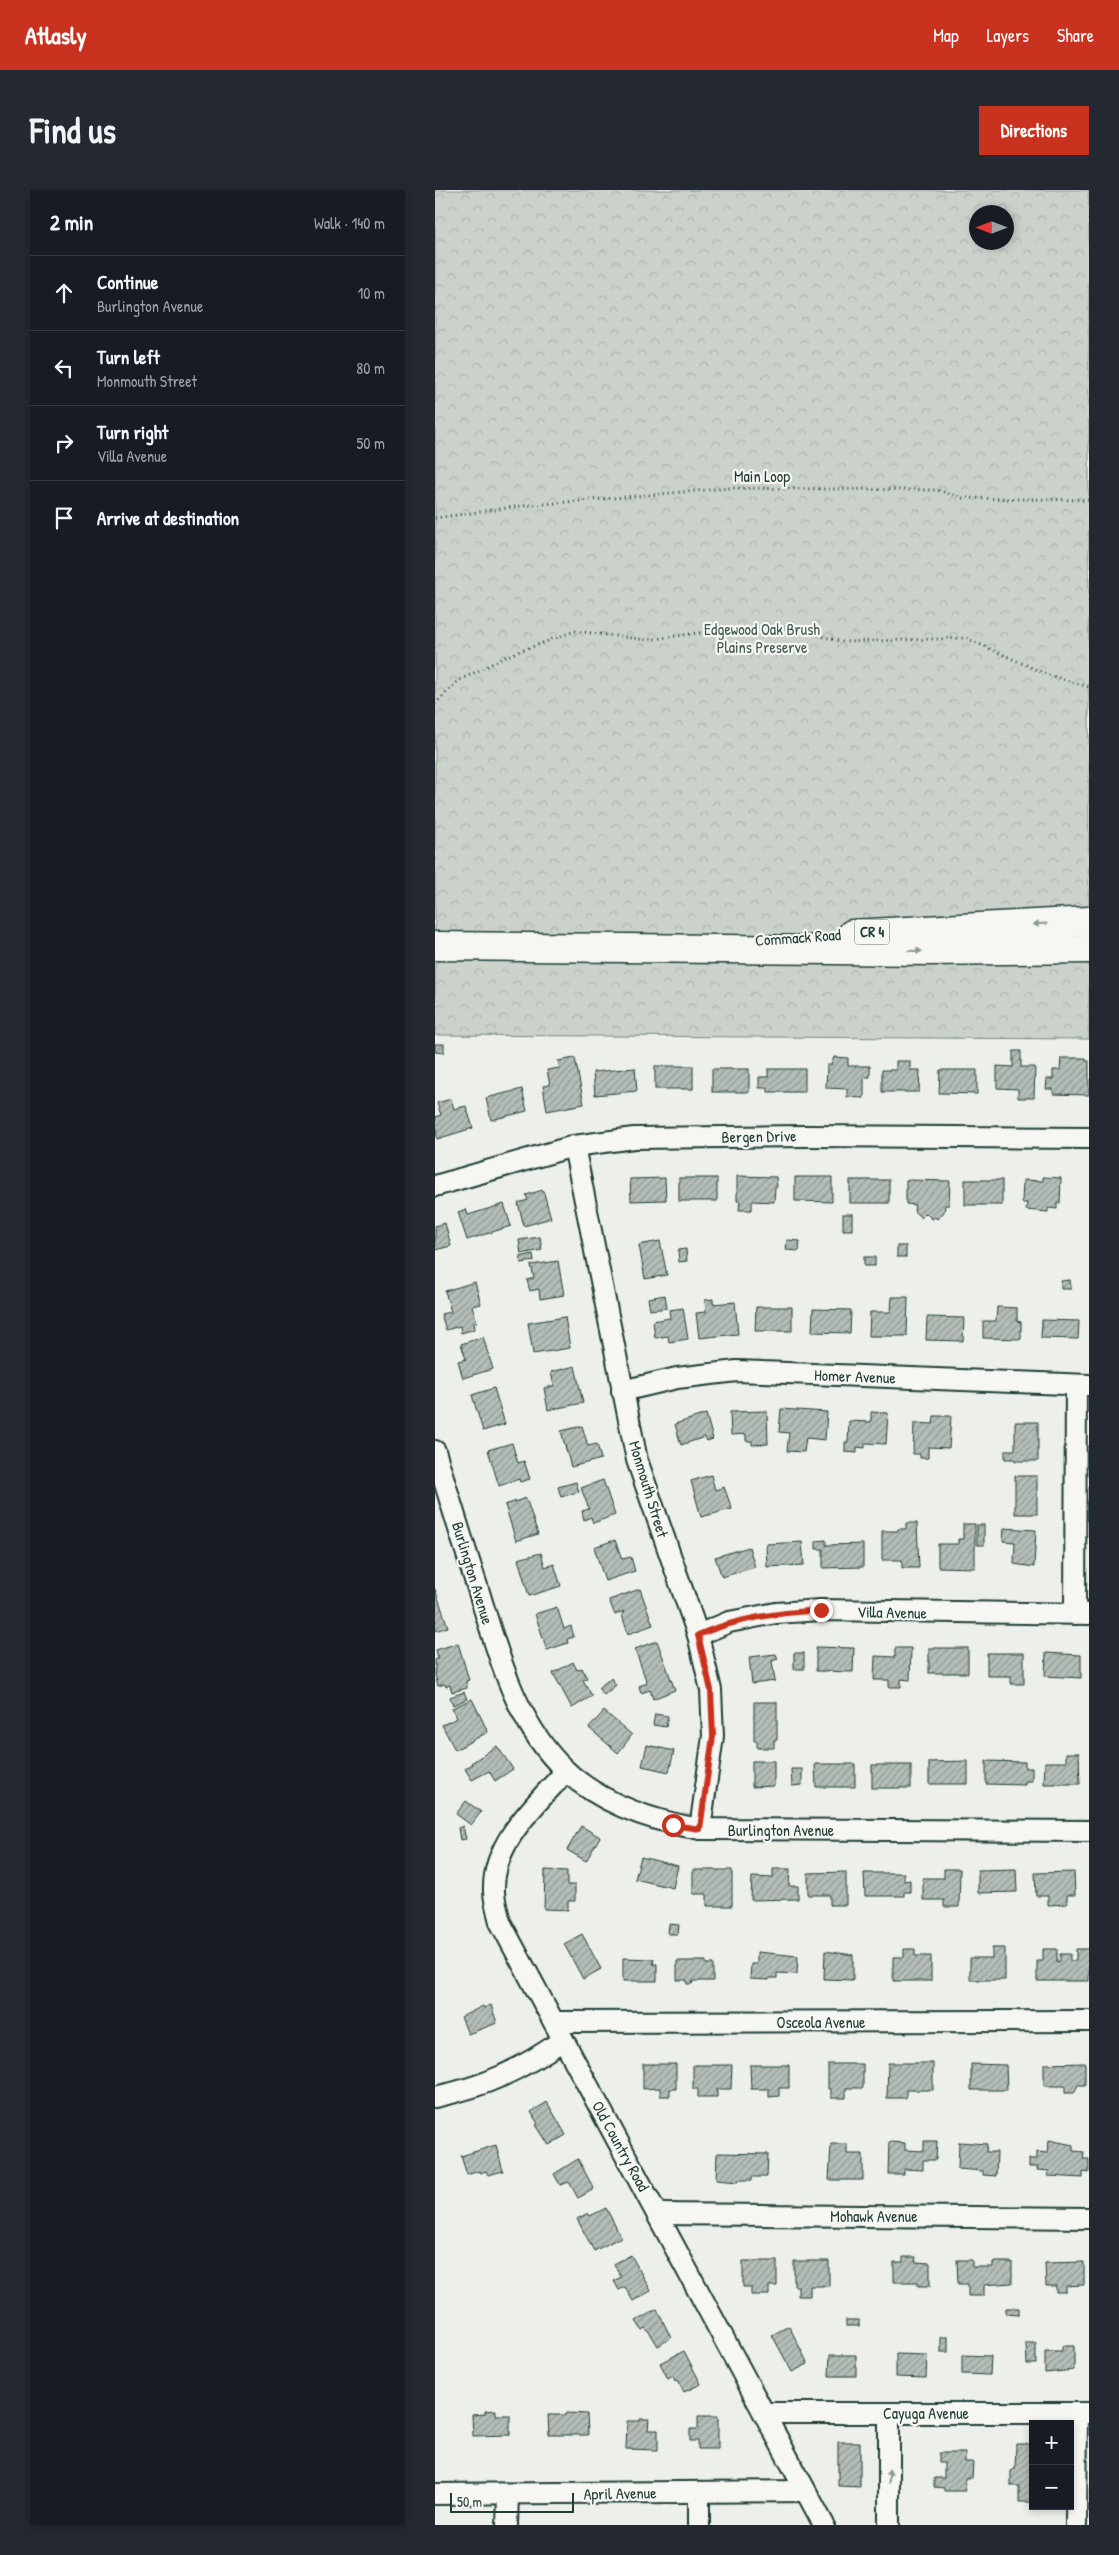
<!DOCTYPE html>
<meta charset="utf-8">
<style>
:root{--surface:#171b24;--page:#242831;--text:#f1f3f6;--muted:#9ea1a6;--line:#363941;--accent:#c8321e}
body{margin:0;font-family:"Patrick Hand",sans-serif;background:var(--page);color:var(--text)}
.controls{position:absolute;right:15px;bottom:15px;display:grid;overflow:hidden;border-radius:0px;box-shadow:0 2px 8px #0003}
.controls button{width:45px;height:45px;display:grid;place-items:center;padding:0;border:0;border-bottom:1px solid var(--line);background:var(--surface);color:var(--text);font:25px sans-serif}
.compass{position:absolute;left:534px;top:15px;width:45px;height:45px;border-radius:50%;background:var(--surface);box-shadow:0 2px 8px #0003;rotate:270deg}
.scale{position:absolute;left:15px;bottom:12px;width:124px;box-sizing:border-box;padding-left:5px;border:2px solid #1f3d34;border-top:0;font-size:14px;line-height:18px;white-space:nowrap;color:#1f3d34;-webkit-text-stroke:4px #f6f6f2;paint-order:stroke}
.stop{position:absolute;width:15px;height:15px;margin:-11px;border:4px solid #c8321e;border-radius:50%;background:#fff}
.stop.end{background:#c8321e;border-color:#fff;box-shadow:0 1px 5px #0008}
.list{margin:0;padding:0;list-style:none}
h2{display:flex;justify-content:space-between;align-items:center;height:65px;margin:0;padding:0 20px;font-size:21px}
h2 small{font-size:16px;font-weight:400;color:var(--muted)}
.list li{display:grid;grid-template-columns:32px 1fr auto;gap:15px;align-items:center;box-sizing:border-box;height:75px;padding:0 20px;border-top:1px solid var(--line)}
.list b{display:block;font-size:19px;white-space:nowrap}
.list p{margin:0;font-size:16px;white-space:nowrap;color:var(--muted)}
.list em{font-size:16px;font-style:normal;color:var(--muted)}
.icon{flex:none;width:28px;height:28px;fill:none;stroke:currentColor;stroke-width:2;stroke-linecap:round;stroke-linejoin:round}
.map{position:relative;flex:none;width:654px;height:2335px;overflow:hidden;border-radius:0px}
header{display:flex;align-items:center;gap:30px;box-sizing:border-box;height:70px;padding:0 25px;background:var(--accent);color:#fff}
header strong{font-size:24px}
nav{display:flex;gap:28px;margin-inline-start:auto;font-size:18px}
.intro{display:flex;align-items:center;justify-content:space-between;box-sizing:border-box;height:120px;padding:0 30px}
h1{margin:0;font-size:35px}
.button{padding:12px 22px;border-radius:0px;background:var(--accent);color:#fff;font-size:18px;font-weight:700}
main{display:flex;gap:30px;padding:0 30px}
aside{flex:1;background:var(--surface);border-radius:0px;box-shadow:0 2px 8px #0003}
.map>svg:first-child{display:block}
.park{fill:url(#park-crowns);stroke:#758880;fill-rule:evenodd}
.building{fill:url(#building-hatch);stroke:#1f3d34}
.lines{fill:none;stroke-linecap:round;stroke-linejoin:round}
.street-casing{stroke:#1f3d34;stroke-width:24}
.primary-casing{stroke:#1f3d34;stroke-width:31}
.path{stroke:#1f3d34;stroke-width:3;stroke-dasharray:1 4;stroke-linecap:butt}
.street{stroke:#f6f6f2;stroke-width:20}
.primary{stroke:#f6f6f2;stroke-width:28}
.oneway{fill:#8a9a93}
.route{stroke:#c8321e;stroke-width:6}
.labels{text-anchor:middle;stroke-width:4.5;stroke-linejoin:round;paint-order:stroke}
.shield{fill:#f6f6f2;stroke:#60746d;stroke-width:1}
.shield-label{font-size:15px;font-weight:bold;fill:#1f3d34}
.street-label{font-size:16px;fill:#1f3d34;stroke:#f6f6f2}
.park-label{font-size:16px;fill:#415b52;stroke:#f6f6f2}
</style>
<header>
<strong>Atlasly</strong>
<nav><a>Map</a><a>Layers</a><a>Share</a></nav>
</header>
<div class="intro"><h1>Find us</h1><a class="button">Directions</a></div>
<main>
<aside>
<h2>2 min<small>Walk · 140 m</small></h2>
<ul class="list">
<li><svg class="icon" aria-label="ahead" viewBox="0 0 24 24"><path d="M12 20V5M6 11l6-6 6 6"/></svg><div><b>Continue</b><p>Burlington Avenue</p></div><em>10 m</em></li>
<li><svg class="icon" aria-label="left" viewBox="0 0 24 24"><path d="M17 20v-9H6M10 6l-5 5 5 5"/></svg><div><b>Turn left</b><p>Monmouth Street</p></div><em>80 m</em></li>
<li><svg class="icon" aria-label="right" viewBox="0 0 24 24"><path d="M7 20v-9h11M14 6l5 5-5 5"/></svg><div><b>Turn right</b><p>Villa Avenue</p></div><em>50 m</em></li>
<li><svg class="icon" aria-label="arrive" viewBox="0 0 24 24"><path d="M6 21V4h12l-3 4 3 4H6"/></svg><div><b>Arrive at destination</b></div></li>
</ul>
</aside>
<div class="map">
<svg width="654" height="2335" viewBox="0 0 654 2335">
<defs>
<pattern id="park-crowns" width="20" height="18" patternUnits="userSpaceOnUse" patternTransform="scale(1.25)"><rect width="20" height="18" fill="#cbd2cc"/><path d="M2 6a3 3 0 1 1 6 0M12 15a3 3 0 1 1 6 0" fill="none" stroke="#aeb5b0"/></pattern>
<pattern id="building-hatch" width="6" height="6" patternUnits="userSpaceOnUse" patternTransform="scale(1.25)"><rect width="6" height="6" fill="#b4bdb8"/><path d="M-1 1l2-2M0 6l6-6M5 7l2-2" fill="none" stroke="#929b96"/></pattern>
</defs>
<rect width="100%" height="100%" fill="#edefea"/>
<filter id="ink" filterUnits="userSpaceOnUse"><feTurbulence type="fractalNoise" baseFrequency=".02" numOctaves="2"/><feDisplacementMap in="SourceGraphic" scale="10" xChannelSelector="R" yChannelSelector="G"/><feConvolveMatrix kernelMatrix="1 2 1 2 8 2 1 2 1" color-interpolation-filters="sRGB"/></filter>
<g filter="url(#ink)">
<path class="park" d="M0,0h654v849l-654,-4zM542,22h30v30h-30z"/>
<g class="building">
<path d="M0,854h9v9l-9,-1z"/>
<path d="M578,861h8v16h14l-1,31h-16v-9l-21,-1v-22l16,1z"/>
<path d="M399,867l14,1v8h22v11h-6v21l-17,-1v-8l-21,-1 1,-23h4z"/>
<path d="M140,868l9,46 -37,7 -4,-25 7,-1 -3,-15 13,-2 -2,-7z"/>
<path d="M626,868h25v3h3v34l-36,-1v-5h-7l1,-10h6v-9h7z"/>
<path d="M461,871h14v9h10l-1,22h-37v-22h14z"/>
<rect x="220" y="876" width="38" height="23"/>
<path d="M200,878l2,23 -42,4 -2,-23z"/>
<rect x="277" y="879" width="37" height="23"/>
<path d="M333,879h37v23h-37v-4h-9v-11h9z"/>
<path d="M505,880h37v24l-38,-1z"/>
<path d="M87,899l5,22 -36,9 -5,-22z"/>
<path d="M16,909l3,10 12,-3 7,22 -36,11 -2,-22 6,-2 -4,-12z"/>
<path d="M302,986l39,1 1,10h-2l-1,15 -22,-1v9h-13l1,-9h-3z"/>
<path d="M360,987h37v25l-37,-1z"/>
<path d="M608,987l18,1 -1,25h-3v6l-9,-1v4l-22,-2 1,-7h-5l1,-23 20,1z"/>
<path d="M230,988l1,22 -35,1 -1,-22z"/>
<rect x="244" y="988" width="38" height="23"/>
<rect x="415" y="990" width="39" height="23"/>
<path d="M471,990l44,1 -1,24h-4l-1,7 -7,7 -2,-2 -3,2 -6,-6 -5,5 -7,-7 1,-6 -9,-1z"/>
<rect x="530" y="990" width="37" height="25"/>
<path d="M108,1000l8,28 -27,8 -6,-23 10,-3 -2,-5z"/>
<path d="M69,1014l7,22 -44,14 -9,-28 8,-3 2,6z"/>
<rect x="408" y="1024" width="9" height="16"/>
<path d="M10,1033l6,23 -16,4v-24z"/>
<path d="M105,1047l2,13 -21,4 -2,-14z"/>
<path d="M352,1050l13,1 -1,10 -13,-1z"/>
<path d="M225,1051l7,34 -22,4 -6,-34z"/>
<rect x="462" y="1056" width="9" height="11"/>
<path d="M251,1059l1,12 -8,1 -1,-12z"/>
<path d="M98,1064l1,7 -13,2 -1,-6z"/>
<rect x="429" y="1067" width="11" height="9"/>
<path d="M123,1071l6,34 -24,4 -1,-10 -9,2 -3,-11 7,-2 -3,-13z"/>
<path d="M635,1090l1,9h-10v-8z"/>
<path d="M40,1092l6,22 -9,2 5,16 -3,1 1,6 -14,4 -1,-7 -14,4 -5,-16 10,-2 -6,-21z"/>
<path d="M230,1105l2,13 -17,2 -2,-12z"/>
<path d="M457,1107h16l-1,39h-38l1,-24h21z"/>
<path d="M278,1109v5l22,-2 3,32 -39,4 -3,-25 10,-1 -1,-12z"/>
<path d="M321,1117h36v24h-37z"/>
<path d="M562,1117l20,1v13l4,1v17l-38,-1v-17h13z"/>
<path d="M248,1118l5,31 -19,3 -1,-6 -13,2 -2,-17 17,-3 -1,-8z"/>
<path d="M378,1119l38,1 -1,23 -38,-1z"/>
<path d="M130,1127l5,31 -37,6 -5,-31z"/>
<path d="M492,1127l37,1 -1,23 -37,-1z"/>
<path d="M607,1130l37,1 -1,18 -37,-1z"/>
<path d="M48,1147l10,32 -30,9 -5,-17 8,-2 -5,-15z"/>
<path d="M140,1176l8,37 -35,7 -4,-22 10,-2 -3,-14z"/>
<path d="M59,1198l11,36 -22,7 -11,-36z"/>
<path d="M346,1219l46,3 -2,28 -19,-2 -2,14 -17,-1 2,-18 -10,-1z"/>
<path d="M332,1221l1,33 -16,1v-4h-6v-7l-15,1 -1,-23z"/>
<path d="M436,1222l17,1 -2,31 -21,-1v5l-8,-1v6l-12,-1v-10h3l1,-21 22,1z"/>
<path d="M271,1224l7,25 -6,2 -2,-4 -24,8 -6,-21z"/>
<path d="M499,1226h17l-2,32 -21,-1v11h-8v-4h-7l1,-31 19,1z"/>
<path d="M580,1232h23v39h-23v-2h-10v-9h10z"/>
<path d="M147,1236l6,20 9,-2 4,15 -30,8 -10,-36z"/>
<path d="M77,1253l6,20 6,-2 6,18 -10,3 -1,-3 -20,7 -11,-36z"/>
<path d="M276,1285l4,15 9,-3 8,22 -31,8 -10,-36z"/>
<rect x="580" y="1286" width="22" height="38"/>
<path d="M168,1290l12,35 -22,8 -2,-6 -7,3 -2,-9 7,-2 -8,-21z"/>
<path d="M141,1292l3,10 -18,5 -3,-10z"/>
<path d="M91,1308l12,36 -22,7 -11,-36z"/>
<path d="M471,1333h11l2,45h-17v-8h-20v-29h16v-2h8z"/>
<path d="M528,1334h12v44l-37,-1v-23h20v-5h5z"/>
<rect x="542" y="1335" width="7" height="20"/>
<path d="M569,1338l32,2 -2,37 -20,-3 1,-22 -12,-1z"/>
<path d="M180,1350l7,19 9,-2 4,14 -30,10 -11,-34z"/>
<path d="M391,1350v5l37,-1v23l-40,1v-19h-7v-8z"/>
<path d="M367,1352l2,23 -37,2 -1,-23z"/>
<path d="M314,1357l6,20 -33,10 -7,-20z"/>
<path d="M106,1363l4,14 9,-3 7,22 -32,10 -11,-37z"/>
<path d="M0,1399l13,38 -13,4z"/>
<path d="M205,1399l13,36 -25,9 -6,-19 2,-4 -9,4 -6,-15z"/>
<path d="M122,1417l7,22 7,-3 3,11 -7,2 1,4 -21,7 -12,-36z"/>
<path d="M222,1451l18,49 -22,9 -3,-9 -9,3 -2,-7 8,-3 -12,-34z"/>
<path d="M23,1453l11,37 -3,1 1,7 -15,4 -2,-7 -4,2 -1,-3 -7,2 -3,-11v-15l3,-1 -2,-9z"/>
<path d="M381,1457l38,1 -1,24 -37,-1z"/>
<path d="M460,1458h16l-1,32 -9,-1v8h-12v-7h-15l1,-24 20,1z"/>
<rect x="494" y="1458" width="39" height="25"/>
<rect x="359" y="1463" width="10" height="16"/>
<path d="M552,1463h37v31h-13v-8h-24z"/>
<path d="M611,1463l35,2v23l-36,-2z"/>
<path d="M341,1464l2,5 -6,2 3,20 -23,3 -3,-27z"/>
<path d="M138,1472l4,8 5,-2 5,10 -4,2 9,16 -20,12 -19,-35z"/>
<path d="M176,1488l5,7 -12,10 -6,-7z"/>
<path d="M29,1502l3,7 -14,6 -3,-8z"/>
<path d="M37,1509l16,33 -33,18 -13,-25 15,-7 -5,-10z"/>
<path d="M319,1512h23v38h-3v8h-17v-7h-3z"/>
<path d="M169,1521l28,24 -14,18 -29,-25z"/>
<path d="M220,1524l13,2 -2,11 -13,-2z"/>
<path d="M212,1555l27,6 -5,21 -27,-6z"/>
<path d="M62,1556l16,23 -18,12 -6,-10 -17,9 -7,-11 7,-5 -1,-1z"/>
<path d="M631,1563h13l1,31h-36l1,-22h21z"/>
<path d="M317,1571h22v25l-22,1z"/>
<path d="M533,1571v23h-39v-22z"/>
<path d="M551,1571l39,1v6h7v13h-7v4l-39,-1z"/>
<path d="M380,1574h40v23h-39z"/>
<rect x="437" y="1575" width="39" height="23"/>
<path d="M356,1579h11v16l-10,1z"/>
<path d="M31,1611l15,11 -10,13 -15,-11z"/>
<path d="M28,1636l3,13 -6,1 -2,-12z"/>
<path d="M146,1636l19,11 -14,24 -19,-11z"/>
<path d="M206,1667l37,9 -5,22 -38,-9z"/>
<path d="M338,1679h17l-1,17h9v13l-47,1 1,-23 21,1z"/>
<path d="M509,1679h16l-1,38h-15v-7h-21v-22h21z"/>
<path d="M581,1679l1,23 -39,1v-23z"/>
<path d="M110,1680l22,1v14h8v16h-7v9l-24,-1z"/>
<path d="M258,1680h39v36h-25v-12h-14z"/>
<path d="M411,1682v33h-16v-10h-22v-22z"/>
<path d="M639,1682l1,23h-8v9l-19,1v-9h-12l-1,-23z"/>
<path d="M429,1683h40v8l6,-1v12h-6v4h-39z"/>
<path d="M234,1734l10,1 -1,9h-10z"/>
<path d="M147,1744l19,35 -18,10 -19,-35z"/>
<path d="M557,1758h13v32h-35v-22h22z"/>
<path d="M469,1759h11v7h16v25h-38v-24h11z"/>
<path d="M608,1759h14v13l3,-1v-7h10v7h6v-12h13v32h-52v-20h6z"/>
<path d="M390,1761l28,4v25l-29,-1z"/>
<path d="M322,1762l41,4 -1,18 -20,-1v5h-8v2l-19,-1 1,-15h6z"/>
<path d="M188,1768l31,1 -1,5h4v17h-34z"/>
<path d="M242,1771h29v3h7v17h-20l-1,3h-5v-4h-10z"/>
<path d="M56,1815l6,18 -29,11 -7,-17 22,-11 1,2z"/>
<path d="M453,1873h45v27h-27v8h-19z"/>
<path d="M650,1873v22h-7l-4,8h-9v-7h-21v-22z"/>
<path d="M208,1874h33v25h-6v7h-10v-8l-17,1z"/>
<path d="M393,1874h35v24h-17v10h-15v-9h-3z"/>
<path d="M536,1874l35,1 1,25h-36z"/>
<path d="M258,1875h39l-1,24h-14v8h-19v-8h-5z"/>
<path d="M315,1875h39v23h-10v8l-10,1v-8h-18z"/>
<path d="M112,1912l19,33 -17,10 -13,-20 2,-1 -7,-12z"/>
<path d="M614,1950l24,5v6l11,1 -1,7h6v14l-6,-1v6l-35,-2 1,-5 -12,-1 1,-3h-9v-8h8v-7l11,1z"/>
<path d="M489,1951h13l-1,19h-13v10l-19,-1v5h-16l1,-32 16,1v7l19,1z"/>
<path d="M524,1952l28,2 -1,8h11l-1,24 -13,-1v-4l-25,-2z"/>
<path d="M396,1954h16v10h16v26h-34z"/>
<path d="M61,1955l7,26 -15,4 -2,-4 -6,2 -1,-2 -12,4 -6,-19z"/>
<path d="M282,1963l51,1 -1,23h-15v3h-14v2l-22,-2z"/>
<path d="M143,1969l16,30 -16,9 -9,-16 -9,3 -6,-11z"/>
<path d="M171,2018l15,29 -27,14 -17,-32 11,-6 2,3z"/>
<path d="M196,2065l20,36 -18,10 -8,-14 -6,3 -5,-9 7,-4 -7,-13z"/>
<path d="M468,2067h13l-1,5 15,1v23h-12v-4h-24v-20h9z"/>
<path d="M522,2070h15v7h21v-5h19v21l-28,2v11h-16v-12h-10z"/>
<path d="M308,2071h34v25h-8v9h-18v-8h-8z"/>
<path d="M359,2071h35v25h-19v10h-12v-10h-4z"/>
<path d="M649,2072v23l-18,1v6h-10v-6h-10l-1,-23z"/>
<path d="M571,2118h13v7l-13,-1z"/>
<path d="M222,2119l14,29 -13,8 -8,-13 -5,-5 -3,2 -6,-9z"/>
<rect x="411" y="2130" width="13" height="6"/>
<path d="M354,2136l19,38 -16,8 -20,-37z"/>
<rect x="506" y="2147" width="7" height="15"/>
<path d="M591,2153h10v21h-9z"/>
<path d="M627,2156h12v24l-29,3v-22h17z"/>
<path d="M249,2161l17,33 -17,8 -7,-12 -2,1 -2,-5 -5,3 -8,-16z"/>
<path d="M461,2164l31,1 -1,23 -30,-1z"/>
<path d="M395,2165h26v21h-27z"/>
<path d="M527,2165l29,1 -1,19 -28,-1z"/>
<path d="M61,2220v5h14v20l-37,1 -1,-21 13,-1v-3z"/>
<path d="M131,2223l21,1 1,21h-39l-1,-20h18z"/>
<path d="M263,2226h20v33h-20v-8h-8v-12h8z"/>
<path d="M205,2229h9l-1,11h10v20l-32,-1 1,-28h13z"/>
<path d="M403,2252h22v45l-22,-1z"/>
<path d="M581,2254h17v58h-14v-16h-8v-15l4,-2z"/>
<path d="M504,2263h26v9h8l-1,16h-7v13h-21v-3l-10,-1v-9h10v-15h-5z"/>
</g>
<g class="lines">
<g class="street-casing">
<g id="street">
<path d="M139,956l63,314 61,175 13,55 2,46 -13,93"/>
<path d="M0,996l139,-40 60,-8 172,-2 283,2"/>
<path d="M187,1201l55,-13 60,-7 352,14"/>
<path d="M0,1261c14,46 28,92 43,138 20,64 37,134 88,182 37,34 87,50 134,58l389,2"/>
<path d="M640,1424l1,-229"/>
<path d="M263,1445l31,-13 47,-9 45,-3 268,4"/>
<path d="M131,1581c-29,33 -74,71 -72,120 0,10 4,21 6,31l324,603"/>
<path d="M119,1832l535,-1"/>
<path d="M0,1907c52,-11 85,-27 128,-57"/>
<path d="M224,2024l430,4"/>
<path d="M329,2223h325"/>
<path d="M454,2223v112"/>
<path d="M0,2304l370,-3"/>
<path d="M72,2335l1,-30"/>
<path d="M264,2335v-33"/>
<path d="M641,2335l1,-112"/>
</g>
</g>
<g class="primary-casing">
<g id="primary">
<path d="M417,744l237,-13"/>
<path d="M0,756l495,5 159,-2"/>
</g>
</g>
<g class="path">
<path d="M0,328l86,-12 208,-18 208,2 26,8 126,2"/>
<path d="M0,514l23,-23 49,-25 68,-25 72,9 65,-9 76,-4 55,15 123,-4 80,36 43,13"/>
</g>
<use href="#street" class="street"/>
<use href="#primary" class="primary"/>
</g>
<defs><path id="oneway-solid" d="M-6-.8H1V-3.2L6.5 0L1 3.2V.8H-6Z" transform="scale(1.25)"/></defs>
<g class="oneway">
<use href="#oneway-solid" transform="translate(605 734) rotate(177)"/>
<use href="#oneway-solid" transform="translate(480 761) rotate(1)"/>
<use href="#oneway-solid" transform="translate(454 2286) rotate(-90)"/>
</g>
</g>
<g class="lines" filter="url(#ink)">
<path class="route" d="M238,1635l27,4 13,-93 -2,-46 -13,-55c40,-17 79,-22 123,-25"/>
</g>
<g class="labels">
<rect class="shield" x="419.5" y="729.5" width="35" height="25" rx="4"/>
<g class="shield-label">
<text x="437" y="747">CR 4</text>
</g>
<g class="street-label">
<text x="327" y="292">Main Loop</text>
<text transform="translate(363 747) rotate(-4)" y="6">Commack Road</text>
<text transform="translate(324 946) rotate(-1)" y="6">Bergen Drive</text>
<text transform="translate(420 1186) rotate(2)" y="6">Homer Avenue</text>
<text transform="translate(214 1299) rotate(73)" y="6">Monmouth Street</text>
<text transform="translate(38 1383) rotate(73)" y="6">Burlington Avenue</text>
<text transform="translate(457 1422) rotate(1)" y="6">Villa Avenue</text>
<text x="346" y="1646">Burlington Avenue</text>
<text x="386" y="1838">Osceola Avenue</text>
<text transform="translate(186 1956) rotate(61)" y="6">Old Country Road</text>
<text x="439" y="2032">Mohawk Avenue</text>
<text x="491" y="2229">Cayuga Avenue</text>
<text transform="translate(185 2303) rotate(-1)" y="6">April Avenue</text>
</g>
<g class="park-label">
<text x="327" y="445">Edgewood Oak Brush<tspan x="327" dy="18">Plains Preserve</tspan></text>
</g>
</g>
</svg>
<div class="controls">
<button>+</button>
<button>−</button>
</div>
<svg class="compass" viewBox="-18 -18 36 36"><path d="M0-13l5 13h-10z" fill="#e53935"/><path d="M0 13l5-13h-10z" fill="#9ea1a6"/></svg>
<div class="scale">50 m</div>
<div class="stop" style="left:238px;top:1635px"></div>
<div class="stop end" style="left:386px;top:1420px"></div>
</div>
</main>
